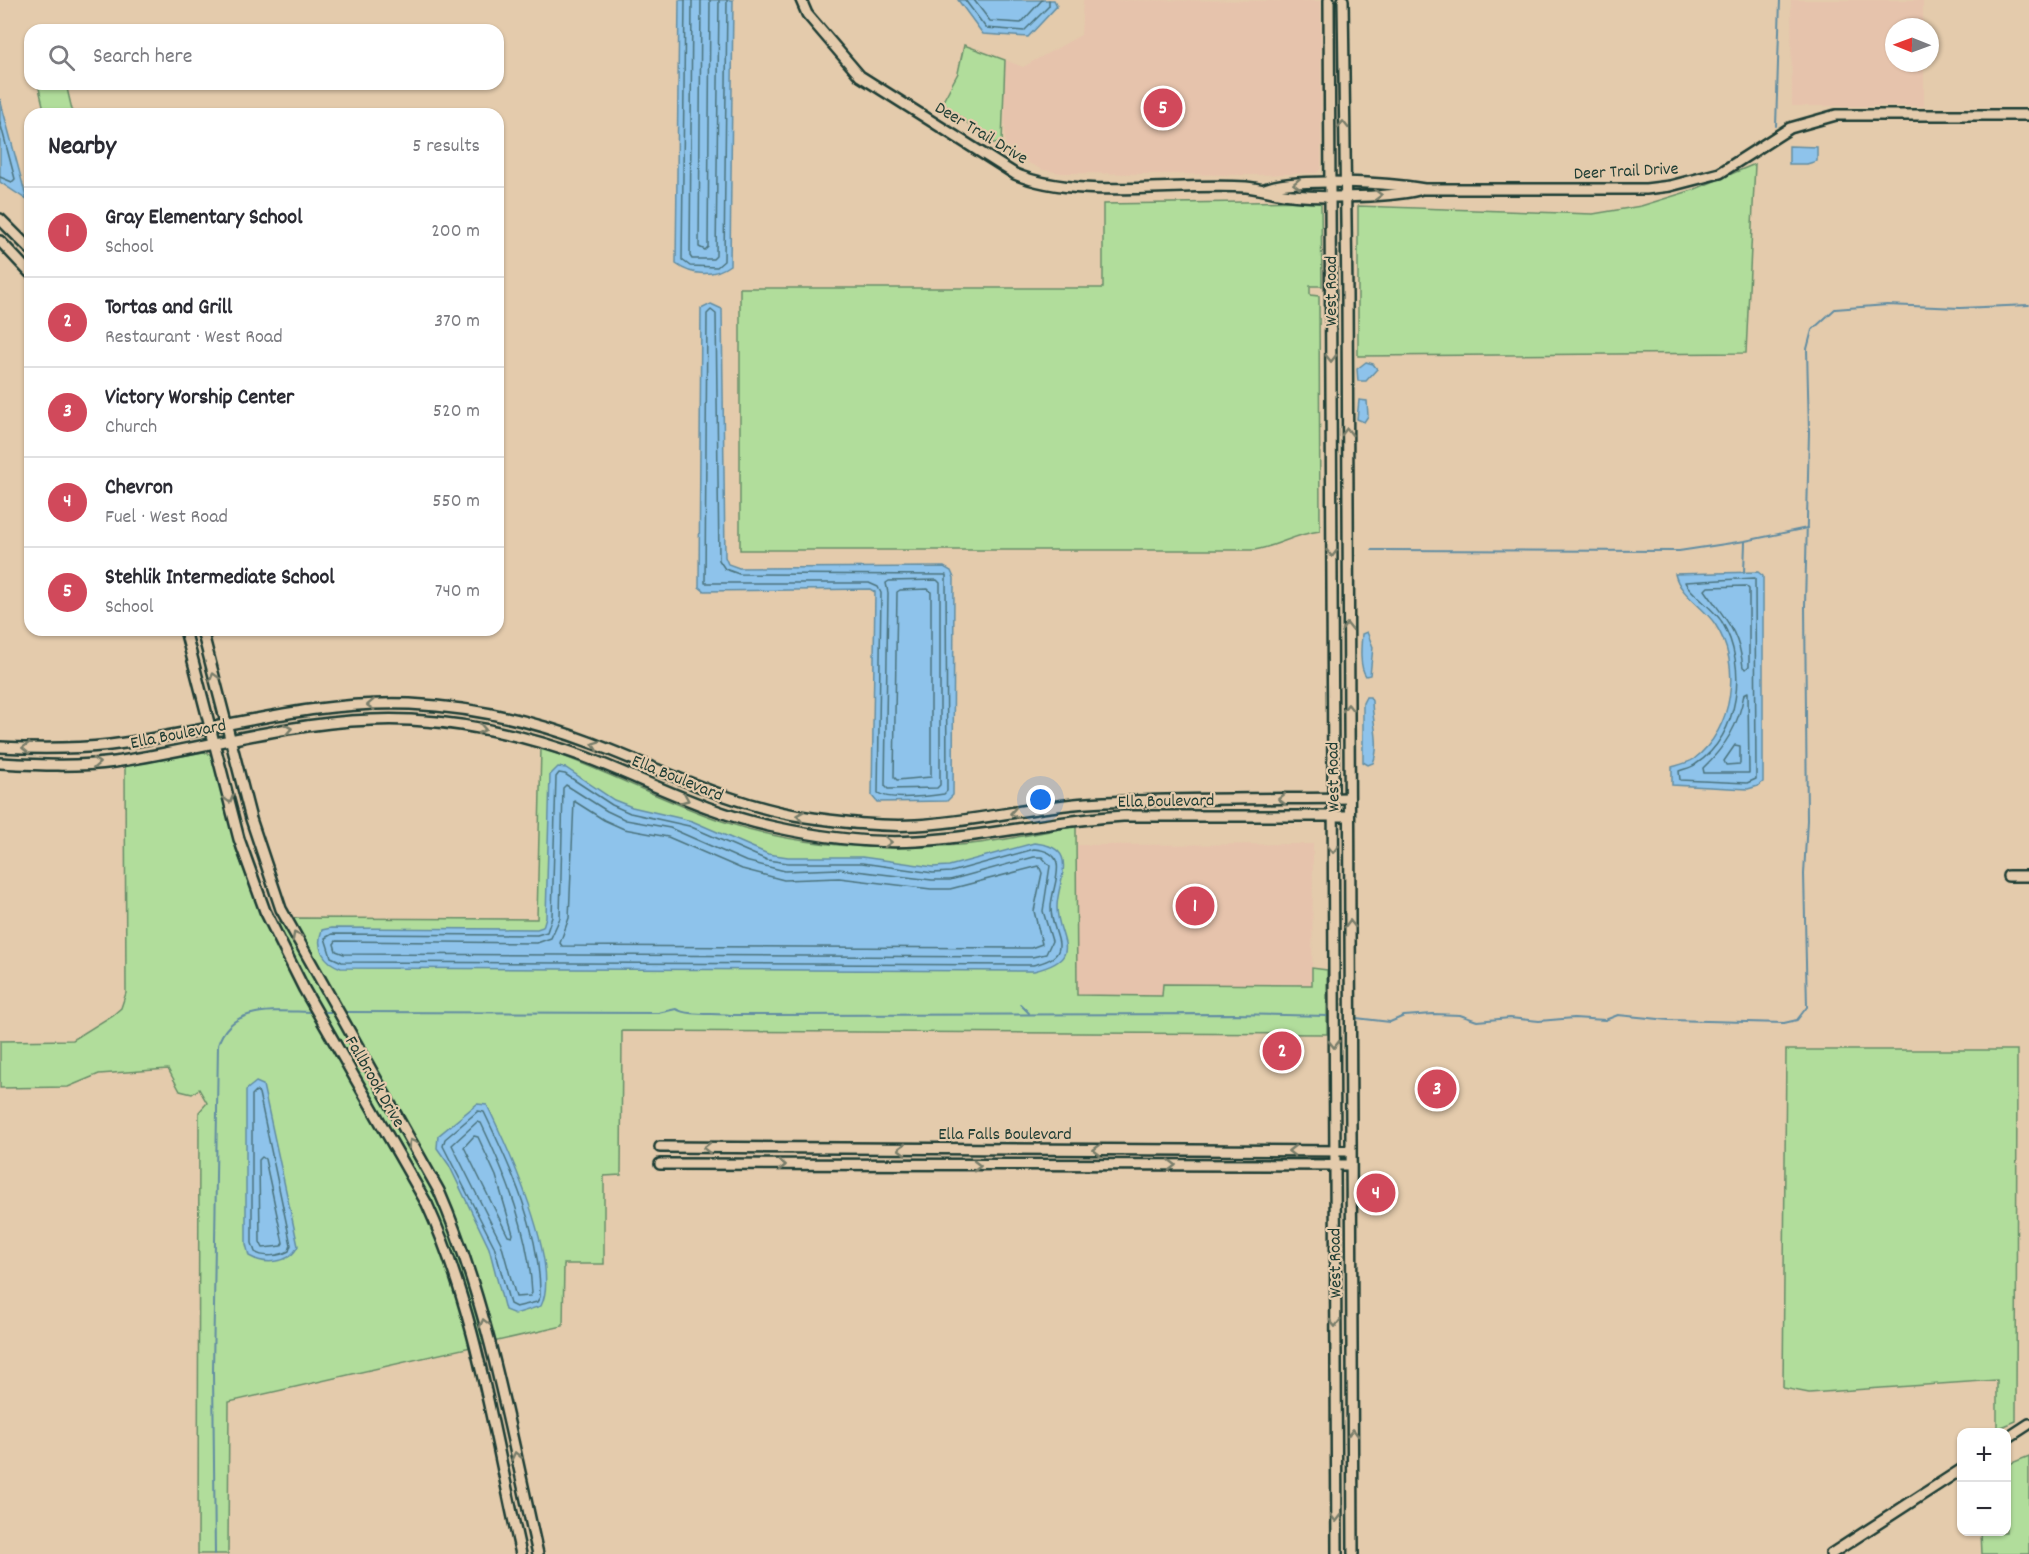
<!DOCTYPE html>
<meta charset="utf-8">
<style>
:root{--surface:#fff;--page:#f2f2f3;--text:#2b2b33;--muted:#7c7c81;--line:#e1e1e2;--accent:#d1495b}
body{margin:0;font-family:Dekko,sans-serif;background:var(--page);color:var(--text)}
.controls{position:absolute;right:18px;bottom:18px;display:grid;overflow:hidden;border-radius:12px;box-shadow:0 2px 4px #0004}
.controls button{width:54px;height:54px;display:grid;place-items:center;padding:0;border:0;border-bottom:2px solid var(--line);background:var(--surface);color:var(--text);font:30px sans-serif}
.compass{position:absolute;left:1885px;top:18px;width:54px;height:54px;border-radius:50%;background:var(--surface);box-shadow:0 2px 4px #0004;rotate:271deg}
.you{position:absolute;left:1041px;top:800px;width:21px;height:21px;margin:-15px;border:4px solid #fff;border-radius:50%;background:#1a73e8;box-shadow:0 0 0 9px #1a73e833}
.badge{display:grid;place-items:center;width:39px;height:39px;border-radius:50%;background:var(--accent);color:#fff;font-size:20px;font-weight:700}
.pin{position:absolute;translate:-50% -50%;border:3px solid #fff;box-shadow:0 2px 6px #0006}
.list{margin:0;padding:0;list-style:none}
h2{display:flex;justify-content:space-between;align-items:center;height:78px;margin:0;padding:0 24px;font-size:26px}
h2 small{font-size:20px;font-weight:400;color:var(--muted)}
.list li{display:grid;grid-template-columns:39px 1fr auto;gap:18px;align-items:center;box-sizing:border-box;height:90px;padding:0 24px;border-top:2px solid var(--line)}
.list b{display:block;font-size:22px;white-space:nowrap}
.list p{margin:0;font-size:20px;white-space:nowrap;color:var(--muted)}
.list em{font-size:20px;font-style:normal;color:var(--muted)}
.icon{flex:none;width:33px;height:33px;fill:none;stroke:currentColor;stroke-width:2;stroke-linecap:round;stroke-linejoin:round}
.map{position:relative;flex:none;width:2029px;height:1554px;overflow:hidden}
.search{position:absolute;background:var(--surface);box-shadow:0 2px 4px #0004;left:24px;top:24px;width:480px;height:66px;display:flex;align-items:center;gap:15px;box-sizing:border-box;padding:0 21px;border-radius:18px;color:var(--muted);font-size:22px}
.panel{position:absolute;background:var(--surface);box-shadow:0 2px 4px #0004;left:24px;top:108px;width:480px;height:528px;border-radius:18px}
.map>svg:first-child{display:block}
.built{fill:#e6c3ac}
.green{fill:#b1dd9b;stroke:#688d68;stroke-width:1.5}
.water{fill:#8ec3eb;stroke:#628da2;stroke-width:1.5}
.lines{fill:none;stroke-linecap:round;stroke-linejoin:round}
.shore{stroke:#4b737d;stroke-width:1.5}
.stream{stroke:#628da2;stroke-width:2}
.secondary-casing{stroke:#1f3d34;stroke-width:14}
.secondary{stroke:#e4cbac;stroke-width:9}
.oneway{stroke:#787d6a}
.labels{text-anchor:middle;stroke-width:4.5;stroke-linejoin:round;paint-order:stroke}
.street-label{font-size:18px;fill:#1f3d34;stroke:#e4cbac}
</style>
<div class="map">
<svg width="2029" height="1554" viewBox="0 0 2029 1554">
<rect width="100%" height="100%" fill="#e4cbac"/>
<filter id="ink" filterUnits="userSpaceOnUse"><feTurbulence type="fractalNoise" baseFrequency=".0167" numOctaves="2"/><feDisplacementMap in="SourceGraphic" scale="12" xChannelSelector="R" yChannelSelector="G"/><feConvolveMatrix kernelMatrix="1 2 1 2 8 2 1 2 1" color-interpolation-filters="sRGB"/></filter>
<g filter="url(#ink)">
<g class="built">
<path d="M1083,0l238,1v167l-4,5 -65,2 -190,-2 -19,-3 -31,-15 -7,-6v-89l18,7 58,-32z"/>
<path d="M1791,0h132v27h-29v36h30v43h-132z"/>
<path d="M1313,844l-1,141 -149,-1 -1,12 -85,-1 -1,-150z"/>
</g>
<g class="green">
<path d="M964,45l41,15 -3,82 -9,1 -51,-40 16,-30z"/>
<path d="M38,84h28l7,30h-28z"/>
<path d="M1755,164l-9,189 -388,3v-150l235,8 48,-8 52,-16z"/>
<path d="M1321,201l1,85h-12v9l9,1 1,235c-26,3 -41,15 -66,19h-514v-262h363v-84z"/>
<path d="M541,748c62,21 119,52 181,73 75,26 160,30 238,24 39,-3 78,-12 116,-19l1,169 85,1 1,-12 149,1v-17l15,2v64l-705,-3 -1,144 -17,1v88h-40l-1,62 -334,76 -1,152h-30l1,-442 8,-9 -8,-14 -7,5 -12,-3 -12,-22 -69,5 -31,13 -68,1v-47l73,-1 40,-25 8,-7 5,-15 -1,-227 79,-14 9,4 24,96 28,73 32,-7 240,1z"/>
<path d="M1786,1050h231l-1,371 -19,8v-49l-188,13 -26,-5z"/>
<path d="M2029,1456v98h-47l-1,-22h25l1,-67z"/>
</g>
<g class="water">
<path d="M679,0h54l-3,265c-16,12 -38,11 -54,-1z"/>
<path d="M958,0h96l3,6 -29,31 -45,-3z"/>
<path d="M0,99l27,101 -27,-18z"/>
<path d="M1789,146l28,1v14l-10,3h-18z"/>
<path d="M711,304l11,5 3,248 3,7 11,4 205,-1 7,4 3,7 -1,217 -6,6 -70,1 -5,-6 3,-204 -5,-3 -166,2 -5,-4 2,-278z"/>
<path d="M1366,362l7,2 4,5 -11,12h-8l-1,-12z"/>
<path d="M1359,400l8,1 1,15 -4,6 -7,-3z"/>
<path d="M1758,572l5,4v206l-5,4 -10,3 -76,-4v-18c7,-2 16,-4 22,-8 40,-30 48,-95 21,-135 -12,-18 -35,-29 -40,-50z"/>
<path d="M1367,632l6,15 -3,28 -4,1c-7,-9 -5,-30 -4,-42z"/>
<path d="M1366,697h4l2,4c0,20 9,43 1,62l-5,2 -5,-3v-59z"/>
<path d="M558,767l8,1 48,32 18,7 60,14 76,33 20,3h74l71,10 16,-1 85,-23c48,4 23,37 23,64 0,32 30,51 -23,64l-693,-3c-17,-6 -26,-20 -19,-38l9,-2 206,1 6,-2 3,-10 4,-142z"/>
<path d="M256,1082l7,3 35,161c-8,18 -34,19 -49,10l-3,-12v-154z"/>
<path d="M477,1104l10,1c20,41 75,159 54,201l-26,8 -10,-4 -16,-62 -40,-83 -12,-17 1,-12z"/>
</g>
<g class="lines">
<g class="shore">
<path d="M685,0l-3,260 8,6 27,1 7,-6 3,-261"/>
<path d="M692,0l-2,256 2,3h21l3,-3 3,-256"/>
<path d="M701,0l-2,247 6,3 3,-3 2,-247"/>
<path d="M965,0l21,28 38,3 25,-25v-6"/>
<path d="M974,0l16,21 31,2 21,-23"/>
<path d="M0,122l15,57 -3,3 -12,-5"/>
<path d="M711,310l5,4 3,246 6,9 14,5 207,1 1,216 -3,3c-14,2 -55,7 -66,-1l3,-200 -3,-6 -9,-4h-164l2,-269z"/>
<path d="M1755,578l1,201 -9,4 -67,-3 -1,-9c5,-2 12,-3 17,-7 44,-29 52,-98 26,-142 -8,-13 -34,-31 -37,-40z"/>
<path d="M937,580l3,3v202l-3,3 -49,1 -3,-3 3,-193 -2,-10 3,-2z"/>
<path d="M1746,586l3,3v77l-3,3 -3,-2c-4,-37 -19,-49 -38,-77l3,-3z"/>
<path d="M928,589l3,3v185l-34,3 -3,-3 3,-185 3,-2z"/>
<path d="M1748,692l1,81h-45l-1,-5c22,-21 36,-43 41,-74z"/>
<path d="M1735,745l5,1v18l-14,1 -2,-4z"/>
<path d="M559,773l6,1 47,31 18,8 59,13 78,34 21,3h74l71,10 18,-1 83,-23c40,3 17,36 17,59 0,28 27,47 -18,57l-691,-3 -11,-5 -6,-19 7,-4 205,1 10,-3 5,-15 4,-140z"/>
<path d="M566,785l41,26 19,9 44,8 75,33 40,10 54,-2 93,11h18l84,-23h8l8,9 -7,45 9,30 -6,13 -14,3 -688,-3 -8,-3 -2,-7 2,-3 201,2 14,-5 9,-20 3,-130z"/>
<path d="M574,801l30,19 20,9 44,8 74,32 42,11 55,-2 92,11h19l89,-23 3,7 -8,38 8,33 -11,4 -469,-2 -2,-3 9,-25z"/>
<path d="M256,1091l3,2 32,152 -2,6c-9,5 -26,7 -34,1l-3,-9v-148z"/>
<path d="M478,1111l6,1c27,56 57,121 56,185l-3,5 -21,5 -6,-3 -16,-58 -51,-100 2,-7z"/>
<path d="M477,1122l4,1c26,54 48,110 51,170l-2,3 -14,1 -15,-54 -49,-98z"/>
<path d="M474,1136l4,1 18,39 17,58 -1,3 -4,-1 -44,-89z"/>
<path d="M262,1157l3,2 18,84 -2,3 -18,2 -3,-6 -1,-82z"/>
</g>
<g class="stream">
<path d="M1776,126l4,-126"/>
<path d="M1372,550l307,1 66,-10 62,-13"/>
<path d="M1744,573l1,-31"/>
<path d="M1020,1004l9,9"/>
<path d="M319,1012h16"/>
<path d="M343,1012l315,1 18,-4c11,7 38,4 54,6l504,-1 93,2"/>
<path d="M1356,1018l34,4 14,-6 29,-2 27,1 17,6 33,-3 29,3 35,-3 31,2 13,-5 51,5 115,3 13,-3 10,-13 -3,-133 3,-54 -2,-214 4,-174 -2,-83 5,-19 23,-21 52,-4 73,3 69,-3"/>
<path d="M215,1554l-2,-181 5,-328c13,-42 60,-33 96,-33"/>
</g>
<g class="secondary-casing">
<g id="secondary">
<path d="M801,0l6,14 53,62 155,98c63,27 162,8 231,13 11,1 21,4 32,6 33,6 109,5 141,-3"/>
<path d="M1329,0l8,1554"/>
<path d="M1343,0l4,295 6,1259"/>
<path d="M1265,189c30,-12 126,-6 159,0h222l24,-3 50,-13 70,-45 46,-13h193"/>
<path d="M0,219l30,30"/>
<path d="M0,241l30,32"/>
<path d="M185,630l54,209 26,72 39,78 123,215c50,109 67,233 94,350"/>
<path d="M202,630l49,189 30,90 158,282c50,115 71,241 99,363"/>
<path d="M0,747c37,2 74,2 110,-2 101,-13 198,-45 300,-41 62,3 124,17 182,39 71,27 138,62 214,74 36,5 73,10 110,8 58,-3 113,-18 171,-22 87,-5 175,-4 262,-5"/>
<path d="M0,763c38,2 77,4 115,-1 98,-15 196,-47 296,-42 59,3 119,17 174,37 63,24 122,56 189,70 46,10 96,17 143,14 69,-4 136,-21 206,-25h226"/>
<path d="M2008,876h21"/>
<path d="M660,1147l690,4"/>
<path d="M660,1164l690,1"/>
<path d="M2006,1439l23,-15"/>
<path d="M1831,1554l131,-85"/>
</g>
</g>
<use href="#secondary" class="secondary"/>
</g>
<defs><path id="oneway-chevron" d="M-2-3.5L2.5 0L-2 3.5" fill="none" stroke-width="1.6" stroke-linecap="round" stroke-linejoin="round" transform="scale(1.5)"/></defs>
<g class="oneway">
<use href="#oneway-chevron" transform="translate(1343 125) rotate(-91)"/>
<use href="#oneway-chevron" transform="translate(1297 184) rotate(178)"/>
<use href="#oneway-chevron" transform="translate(1378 195)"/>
<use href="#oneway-chevron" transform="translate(1331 358) rotate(90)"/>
<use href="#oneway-chevron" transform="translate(1347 432) rotate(-90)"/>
<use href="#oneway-chevron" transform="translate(1332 553) rotate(89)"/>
<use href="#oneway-chevron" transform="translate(1347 627) rotate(-91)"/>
<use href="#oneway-chevron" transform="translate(214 677) rotate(-105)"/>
<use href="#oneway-chevron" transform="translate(371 705) rotate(177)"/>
<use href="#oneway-chevron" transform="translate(1348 708) rotate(-91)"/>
<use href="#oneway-chevron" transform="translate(288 729) rotate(-10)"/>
<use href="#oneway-chevron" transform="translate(482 729) rotate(10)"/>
<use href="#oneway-chevron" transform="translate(596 745) rotate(-159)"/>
<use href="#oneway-chevron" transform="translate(26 748) rotate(-178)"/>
<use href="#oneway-chevron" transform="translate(96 763) rotate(-3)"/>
<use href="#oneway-chevron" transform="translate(229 799) rotate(75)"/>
<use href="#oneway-chevron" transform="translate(685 799) rotate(23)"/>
<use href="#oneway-chevron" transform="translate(1282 799) rotate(179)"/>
<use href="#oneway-chevron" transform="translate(1014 813) rotate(170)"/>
<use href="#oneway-chevron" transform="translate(800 816) rotate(-170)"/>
<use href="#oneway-chevron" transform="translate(888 842) rotate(2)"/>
<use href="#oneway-chevron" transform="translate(1333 849) rotate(89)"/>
<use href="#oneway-chevron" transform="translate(1350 924) rotate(-91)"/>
<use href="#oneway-chevron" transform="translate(296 936) rotate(-118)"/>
<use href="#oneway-chevron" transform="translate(1334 1044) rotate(90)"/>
<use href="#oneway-chevron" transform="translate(412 1143) rotate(-119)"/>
<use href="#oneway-chevron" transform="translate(707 1148) rotate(-179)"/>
<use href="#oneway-chevron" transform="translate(902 1149) rotate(-180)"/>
<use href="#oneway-chevron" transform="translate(1097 1150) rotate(-180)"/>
<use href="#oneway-chevron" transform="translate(1292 1151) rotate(-180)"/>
<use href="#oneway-chevron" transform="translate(782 1165)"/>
<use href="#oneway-chevron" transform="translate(1172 1165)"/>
<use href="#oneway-chevron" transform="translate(977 1166)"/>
<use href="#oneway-chevron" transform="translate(484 1323) rotate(-104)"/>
<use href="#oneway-chevron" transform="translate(1335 1323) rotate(90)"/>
<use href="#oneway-chevron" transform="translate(1353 1433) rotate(-90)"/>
<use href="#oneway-chevron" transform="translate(516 1456) rotate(-103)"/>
<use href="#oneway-chevron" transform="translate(1336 1518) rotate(90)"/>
</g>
</g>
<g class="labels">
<g class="street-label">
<text transform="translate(982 132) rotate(31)" y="6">Deer Trail Drive</text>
<text transform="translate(1626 170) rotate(-3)" y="6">Deer Trail Drive</text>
<text transform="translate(1330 291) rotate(-90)" y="6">West Road</text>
<text transform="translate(178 733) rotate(-11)" y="6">Ella Boulevard</text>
<text transform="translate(678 777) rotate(22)" y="6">Ella Boulevard</text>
<text transform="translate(1332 777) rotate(-91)" y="6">West Road</text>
<text transform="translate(1166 800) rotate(-1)" y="6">Ella Boulevard</text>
<text transform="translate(376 1081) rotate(60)" y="6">Fallbrook Drive</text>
<text x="1005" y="1139">Ella Falls Boulevard</text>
<text transform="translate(1334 1263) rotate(-91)" y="6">West Road</text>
</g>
</g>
</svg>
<div class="controls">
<button>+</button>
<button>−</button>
</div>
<svg class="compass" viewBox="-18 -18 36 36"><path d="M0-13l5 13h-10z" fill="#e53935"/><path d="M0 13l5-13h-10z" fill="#7c7c81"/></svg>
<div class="you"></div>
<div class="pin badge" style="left:1195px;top:906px">1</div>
<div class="pin badge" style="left:1282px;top:1051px">2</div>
<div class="pin badge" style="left:1437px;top:1089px">3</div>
<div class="pin badge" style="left:1376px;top:1193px">4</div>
<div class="pin badge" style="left:1163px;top:108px">5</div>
<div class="search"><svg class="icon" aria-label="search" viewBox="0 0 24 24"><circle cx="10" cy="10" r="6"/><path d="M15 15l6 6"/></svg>Search here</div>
<section class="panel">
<h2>Nearby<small>5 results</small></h2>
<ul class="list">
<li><span class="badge">1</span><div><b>Gray Elementary School</b><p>School</p></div><em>200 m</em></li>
<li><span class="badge">2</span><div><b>Tortas and Grill</b><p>Restaurant · West Road</p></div><em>370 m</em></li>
<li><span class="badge">3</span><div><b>Victory Worship Center</b><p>Church</p></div><em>520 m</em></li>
<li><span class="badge">4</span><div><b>Chevron</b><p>Fuel · West Road</p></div><em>550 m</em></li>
<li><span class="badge">5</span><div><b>Stehlik Intermediate School</b><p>School</p></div><em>740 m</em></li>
</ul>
</section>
</div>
